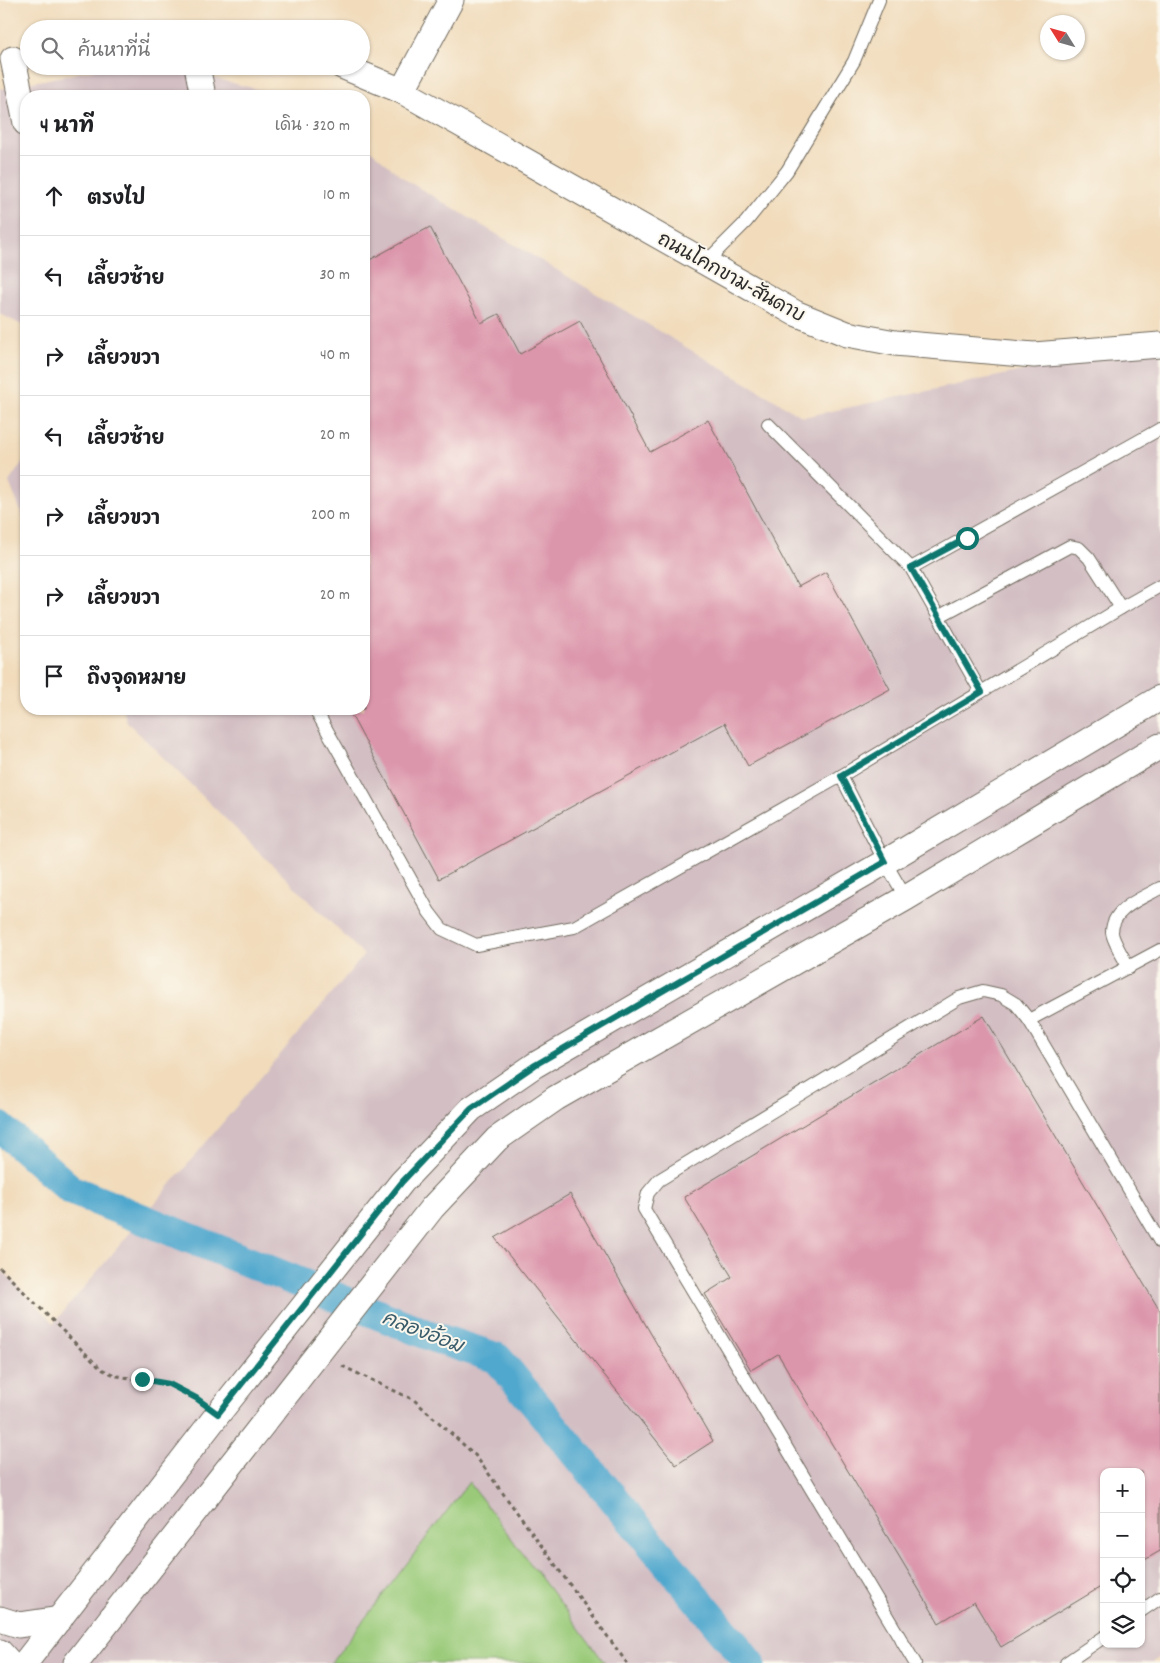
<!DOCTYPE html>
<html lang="th">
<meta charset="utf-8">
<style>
:root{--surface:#fff;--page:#f2f2f2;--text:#202124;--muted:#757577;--line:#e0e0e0}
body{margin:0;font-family:Dekko,"Playpen Sans Thai",sans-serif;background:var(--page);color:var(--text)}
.controls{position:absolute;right:15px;bottom:15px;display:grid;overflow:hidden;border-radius:10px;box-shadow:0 1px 4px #0004}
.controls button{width:45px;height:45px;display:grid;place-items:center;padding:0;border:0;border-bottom:1px solid var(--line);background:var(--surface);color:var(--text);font:25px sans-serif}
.compass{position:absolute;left:1040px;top:15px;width:45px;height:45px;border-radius:50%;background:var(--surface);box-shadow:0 1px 4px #0004;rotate:307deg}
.stop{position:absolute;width:15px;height:15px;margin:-11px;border:4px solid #0f766e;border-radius:50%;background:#fff}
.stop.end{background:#0f766e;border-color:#fff;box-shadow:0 1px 5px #0008}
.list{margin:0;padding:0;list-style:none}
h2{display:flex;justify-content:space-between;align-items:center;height:65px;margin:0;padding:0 20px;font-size:21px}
h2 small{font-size:16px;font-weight:400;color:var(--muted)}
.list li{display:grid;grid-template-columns:32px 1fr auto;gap:15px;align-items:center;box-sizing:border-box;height:80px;padding:0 20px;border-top:1px solid var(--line)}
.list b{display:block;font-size:19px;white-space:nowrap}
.list em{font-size:16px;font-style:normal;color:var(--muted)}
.icon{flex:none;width:28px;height:28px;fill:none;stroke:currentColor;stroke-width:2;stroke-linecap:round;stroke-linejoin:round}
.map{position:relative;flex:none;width:1160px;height:1663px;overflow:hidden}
.search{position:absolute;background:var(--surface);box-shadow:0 1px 4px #0004;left:20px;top:20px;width:350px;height:55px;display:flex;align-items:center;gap:12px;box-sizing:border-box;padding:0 18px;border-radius:28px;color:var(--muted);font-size:19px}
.panel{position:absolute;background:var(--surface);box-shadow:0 1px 4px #0004;left:20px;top:90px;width:350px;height:625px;border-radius:20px}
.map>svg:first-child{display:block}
.industrial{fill:#d2bec3;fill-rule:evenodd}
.green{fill:#9aca79;stroke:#627a52}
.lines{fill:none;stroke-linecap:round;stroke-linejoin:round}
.canal{stroke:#51a8ce;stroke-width:31}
.building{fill:#dc96ac}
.lane-casing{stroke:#70695d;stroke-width:14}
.street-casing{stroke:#70695d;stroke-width:27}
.path{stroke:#70695d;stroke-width:3;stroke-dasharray:4 4;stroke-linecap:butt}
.lane{stroke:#fff;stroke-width:12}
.street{stroke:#fff;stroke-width:25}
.route{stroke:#0f766e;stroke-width:6}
.labels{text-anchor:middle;stroke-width:4;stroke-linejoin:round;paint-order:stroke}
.street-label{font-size:19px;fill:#2b2b2b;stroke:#fbf7ec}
.water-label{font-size:20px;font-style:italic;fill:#3a5d6c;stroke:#fbf7ec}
</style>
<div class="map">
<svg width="1160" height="1663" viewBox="0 0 1160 1663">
<rect width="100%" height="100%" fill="#fbf7ec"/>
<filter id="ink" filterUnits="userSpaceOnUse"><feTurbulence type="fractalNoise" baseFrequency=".02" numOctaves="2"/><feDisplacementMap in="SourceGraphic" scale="10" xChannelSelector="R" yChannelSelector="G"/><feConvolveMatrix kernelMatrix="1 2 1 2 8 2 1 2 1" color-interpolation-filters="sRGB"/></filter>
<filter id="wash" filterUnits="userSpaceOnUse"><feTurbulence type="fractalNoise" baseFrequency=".0096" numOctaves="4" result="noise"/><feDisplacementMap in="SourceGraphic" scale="20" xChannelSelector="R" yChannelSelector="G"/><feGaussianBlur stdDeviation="1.12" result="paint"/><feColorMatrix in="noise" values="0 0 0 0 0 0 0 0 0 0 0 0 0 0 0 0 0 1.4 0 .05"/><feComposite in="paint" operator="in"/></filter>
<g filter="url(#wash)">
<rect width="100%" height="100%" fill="#f1dbbb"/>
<g class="industrial">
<path d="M111,66h55l118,30h-258v231l-26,-13v-225z"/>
<path d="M364,145l42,35 397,237 357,-75v1314l-7,7h-1153v-395l54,55 310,-368 -237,-233 -4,-13h241zM1104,1472h37v172h-37z"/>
<path d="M26,457v67l-17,-42z"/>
</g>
<path class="green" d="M469,1482l136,181h-274z"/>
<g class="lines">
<path class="canal" d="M0,1127l71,63 365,148 61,20 253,305"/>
</g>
<g id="blocks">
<g class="building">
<path d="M430,227l51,96 18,-9 21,40 60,-33 70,131 58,-32 90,167 28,-15 64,117 -142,77 -23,-43 -286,156 -91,-170h16v-446z"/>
<path d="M984,1016l176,295v240l-19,11v-90h-37v113l-103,62 -27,-45 -35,21 -161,-269 -27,16 -46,-76 27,-17 -48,-80z"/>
<path d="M570,1194l143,247 -37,24 -181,-227z"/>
</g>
</g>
</g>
<g filter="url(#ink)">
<use href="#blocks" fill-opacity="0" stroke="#70695d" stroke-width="1"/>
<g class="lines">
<g class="lane-casing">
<g id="lane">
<path d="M705,263l41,-41 41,-51 67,-110 25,-61"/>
<path d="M768,424l143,144 249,-139"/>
<path d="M911,568l70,124"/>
<path d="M938,617l132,-71 9,2 10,10 32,50"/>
<path d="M315,709l114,203 13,17 34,16 98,-18 267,-151 44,86 21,36"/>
<path d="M841,776l280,-168 39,-22"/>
<path d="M1160,950l-131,70 131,222"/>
<path d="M1129,968c-4,-8 -17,-28 -17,-36 0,-24 31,-34 48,-44"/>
<path d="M1141,1611l19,-13"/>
<path d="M915,1663l-271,-454 4,-16 11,-13 300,-182 24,-7 18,4 15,9 13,16"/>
<path d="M1066,1663l38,-26"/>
</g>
</g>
<g class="street-casing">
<g id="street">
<path d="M13,59l13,64"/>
<path d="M197,66l6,30"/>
<path d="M342,66l60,25 393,222 52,21 48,9 139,12 126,-10"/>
<path d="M402,91l49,-91"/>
<path d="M0,1619l19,6 41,-6"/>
<path d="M0,1652l10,11"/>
<path d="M25,1663l193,-249 184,-232 69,-73 64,-44 350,-203 275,-164"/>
<path d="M76,1663l356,-455 65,-69 59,-41 350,-200 254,-152"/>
</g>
</g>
<g class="path">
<path d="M0,1268l101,101 16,7 52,8 28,15"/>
<path d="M342,1366l72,34 61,55 152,208"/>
</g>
<use href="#lane" class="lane"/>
<use href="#street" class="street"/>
</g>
</g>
<g class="lines" filter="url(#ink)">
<path class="route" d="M142,1379l27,5 27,14 22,16 184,-232 69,-73 64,-44 350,-203 -44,-86 141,-84 -71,-124 56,-30"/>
</g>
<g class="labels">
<g class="street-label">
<text transform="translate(732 276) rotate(29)" y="7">ถนนโคกขาม-สันดาบ</text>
</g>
<g class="water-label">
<text transform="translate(423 1331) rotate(21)" y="7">คลองอ้อม</text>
</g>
</g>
</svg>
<div class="controls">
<button>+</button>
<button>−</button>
<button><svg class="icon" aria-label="locate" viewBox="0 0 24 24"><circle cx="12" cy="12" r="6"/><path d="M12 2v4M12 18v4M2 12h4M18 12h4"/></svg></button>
<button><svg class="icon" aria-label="layers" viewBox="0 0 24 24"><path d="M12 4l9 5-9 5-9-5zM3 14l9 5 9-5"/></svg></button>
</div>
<svg class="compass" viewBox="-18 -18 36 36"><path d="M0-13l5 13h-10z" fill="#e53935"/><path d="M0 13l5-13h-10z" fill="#757577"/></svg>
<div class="stop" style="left:967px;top:538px"></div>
<div class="stop end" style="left:142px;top:1379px"></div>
<div class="search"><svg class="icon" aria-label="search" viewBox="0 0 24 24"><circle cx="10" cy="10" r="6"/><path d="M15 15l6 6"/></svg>ค้นหาที่นี่</div>
<section class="panel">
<h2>4 นาที<small>เดิน · 320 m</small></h2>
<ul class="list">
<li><svg class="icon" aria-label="ahead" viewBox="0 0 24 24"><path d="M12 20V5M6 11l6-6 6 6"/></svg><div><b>ตรงไป</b></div><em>10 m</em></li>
<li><svg class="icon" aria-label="left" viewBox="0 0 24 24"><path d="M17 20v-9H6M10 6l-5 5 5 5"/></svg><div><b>เลี้ยวซ้าย</b></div><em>30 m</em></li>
<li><svg class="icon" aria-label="right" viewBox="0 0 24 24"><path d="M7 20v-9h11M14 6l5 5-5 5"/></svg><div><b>เลี้ยวขวา</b></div><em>40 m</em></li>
<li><svg class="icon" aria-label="left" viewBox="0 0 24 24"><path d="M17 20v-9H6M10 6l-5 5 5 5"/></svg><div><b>เลี้ยวซ้าย</b></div><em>20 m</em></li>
<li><svg class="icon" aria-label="right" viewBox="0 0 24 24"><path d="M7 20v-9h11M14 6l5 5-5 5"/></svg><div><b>เลี้ยวขวา</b></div><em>200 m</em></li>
<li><svg class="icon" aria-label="right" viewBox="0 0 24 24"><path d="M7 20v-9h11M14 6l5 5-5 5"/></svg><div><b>เลี้ยวขวา</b></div><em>20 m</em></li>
<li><svg class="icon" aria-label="arrive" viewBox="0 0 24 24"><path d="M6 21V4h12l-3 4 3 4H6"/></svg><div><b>ถึงจุดหมาย</b></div></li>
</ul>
</section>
</div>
